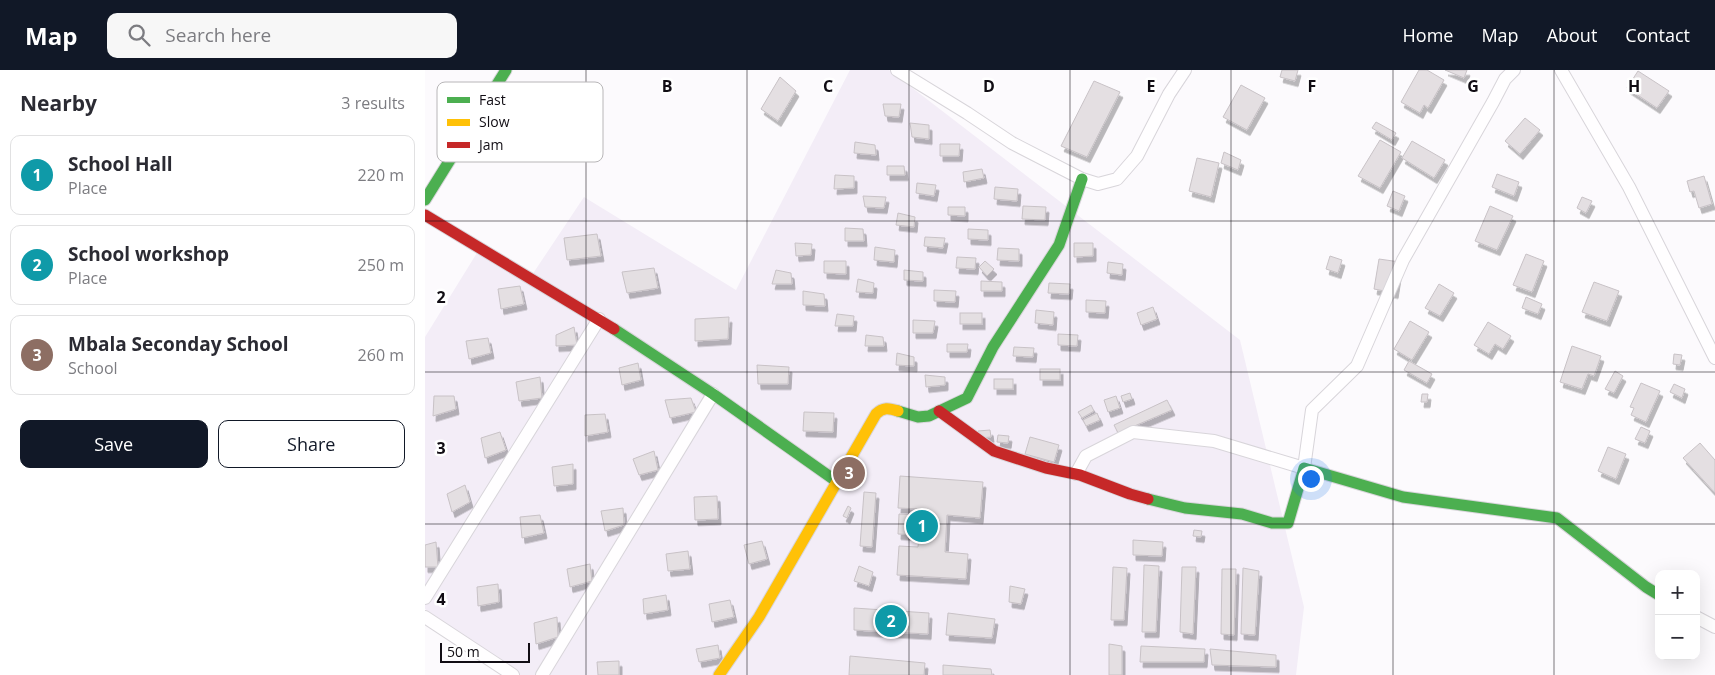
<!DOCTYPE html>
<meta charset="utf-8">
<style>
:root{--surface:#fff;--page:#f7f7f7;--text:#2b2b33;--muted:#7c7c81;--line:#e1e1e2;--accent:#111827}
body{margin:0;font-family:"Open Sans",sans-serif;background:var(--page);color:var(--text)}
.controls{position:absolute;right:15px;bottom:15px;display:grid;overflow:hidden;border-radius:10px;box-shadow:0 5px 20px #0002}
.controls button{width:45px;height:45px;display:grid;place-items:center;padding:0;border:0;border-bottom:1px solid var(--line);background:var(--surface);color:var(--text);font:25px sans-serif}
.scale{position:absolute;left:15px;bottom:12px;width:90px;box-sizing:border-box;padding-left:5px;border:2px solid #110d14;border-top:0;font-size:14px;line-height:18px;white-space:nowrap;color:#110d14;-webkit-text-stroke:4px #fff;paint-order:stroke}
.you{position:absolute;left:885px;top:408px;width:18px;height:18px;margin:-12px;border:4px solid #fff;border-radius:50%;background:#1a73e8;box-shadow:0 0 0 8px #1a73e833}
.badge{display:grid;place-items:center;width:32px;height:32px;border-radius:50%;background:var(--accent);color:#fff;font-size:16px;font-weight:700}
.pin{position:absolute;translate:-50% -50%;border:2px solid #fff;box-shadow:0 1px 5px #0006}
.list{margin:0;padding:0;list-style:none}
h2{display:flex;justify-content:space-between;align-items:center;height:65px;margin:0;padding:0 20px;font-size:21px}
h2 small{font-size:16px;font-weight:400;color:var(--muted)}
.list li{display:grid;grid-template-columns:32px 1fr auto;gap:15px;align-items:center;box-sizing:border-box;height:80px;margin:0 10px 10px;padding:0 10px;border:1px solid var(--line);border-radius:10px}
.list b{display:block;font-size:19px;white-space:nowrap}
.list p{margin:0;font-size:16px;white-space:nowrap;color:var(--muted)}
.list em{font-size:16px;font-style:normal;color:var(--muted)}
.actions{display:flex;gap:10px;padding:15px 20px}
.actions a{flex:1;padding:11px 0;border:1px solid var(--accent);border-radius:10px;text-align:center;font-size:18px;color:var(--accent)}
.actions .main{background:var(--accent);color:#fff}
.icon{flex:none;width:28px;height:28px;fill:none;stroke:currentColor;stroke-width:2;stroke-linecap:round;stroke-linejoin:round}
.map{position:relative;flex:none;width:1290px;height:605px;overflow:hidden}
header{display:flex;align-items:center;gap:30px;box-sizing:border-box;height:70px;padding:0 25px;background:var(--accent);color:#fff}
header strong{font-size:24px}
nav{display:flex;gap:28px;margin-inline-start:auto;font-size:18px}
.search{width:350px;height:45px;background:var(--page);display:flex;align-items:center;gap:12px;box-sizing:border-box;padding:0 18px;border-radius:10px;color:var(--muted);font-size:19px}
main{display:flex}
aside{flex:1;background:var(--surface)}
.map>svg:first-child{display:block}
.built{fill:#f3edf7}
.building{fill:#e4dfe2;stroke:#c8c2c6;filter:url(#shadow)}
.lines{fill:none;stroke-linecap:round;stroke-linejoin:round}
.street-casing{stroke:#d8d5da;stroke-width:14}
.fast-casing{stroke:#d8d5da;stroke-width:13}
.slow-casing{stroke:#d8d5da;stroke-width:13}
.jam-casing{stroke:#d8d5da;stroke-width:13}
.street{stroke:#fffeff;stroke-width:12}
.fast{stroke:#4caf50;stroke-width:11}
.slow{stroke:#ffc107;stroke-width:11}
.jam{stroke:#c62828;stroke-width:11}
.grid{fill:none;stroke:#110d14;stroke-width:1;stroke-opacity:0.55}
.key{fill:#fff;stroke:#b8b6b8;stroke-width:1}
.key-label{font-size:14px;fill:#110d14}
.grid-label{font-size:16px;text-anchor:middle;font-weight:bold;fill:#110d14;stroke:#fff;stroke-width:5;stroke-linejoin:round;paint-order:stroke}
</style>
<header>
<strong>Map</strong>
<div class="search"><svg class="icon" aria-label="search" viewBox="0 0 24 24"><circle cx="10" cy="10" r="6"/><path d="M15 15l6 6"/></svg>Search here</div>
<nav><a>Home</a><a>Map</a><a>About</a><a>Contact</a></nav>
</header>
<main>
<aside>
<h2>Nearby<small>3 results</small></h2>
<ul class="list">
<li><span class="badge" style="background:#0f9aa8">1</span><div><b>School Hall</b><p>Place</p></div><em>220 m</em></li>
<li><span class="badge" style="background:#0f9aa8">2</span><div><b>School workshop</b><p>Place</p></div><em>250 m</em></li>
<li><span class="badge" style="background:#8d6e63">3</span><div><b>Mbala Seconday School</b><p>School</p></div><em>260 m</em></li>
</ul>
<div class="actions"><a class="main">Save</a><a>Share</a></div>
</aside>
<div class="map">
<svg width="1290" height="605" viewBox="0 0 1290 605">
<defs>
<filter id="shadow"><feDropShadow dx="3" dy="5.5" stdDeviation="0" flood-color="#0004"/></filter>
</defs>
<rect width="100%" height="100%" fill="#fcfafd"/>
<path class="built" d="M425,0h39l351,270 64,267 -8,68h-781l-90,-66v-272l55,-89 50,30 54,-81 152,93z"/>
<g class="building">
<path d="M857,0h16l-3,11 -15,-4z"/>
<path d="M994,0h8l17,10 -16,28 -4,-3 -4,8 -19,-11z"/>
<path d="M1020,0h22l-3,8z"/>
<path d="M1213,1l31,20 -12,17 -30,-20z"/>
<path d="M355,7l16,14 -18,30 -17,-12z"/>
<path d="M669,11l26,11 -33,65 -26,-11z"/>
<path d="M816,15l24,13 -18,32 -24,-13z"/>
<path d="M458,34h18l-2,13 -14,-1z"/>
<path d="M1100,48l15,12 -20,24 -15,-13z"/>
<path d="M951,52l20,11 -4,7 -20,-12z"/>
<path d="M485,53l19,2v14l-17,-2z"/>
<path d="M955,70l21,12 -21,36 -22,-12z"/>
<path d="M987,71l33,19 -11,18 -32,-20z"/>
<path d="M430,72l20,3 1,10 -22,-2z"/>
<path d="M515,74h20l-1,12h-19z"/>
<path d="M799,82l17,8 -3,10 -17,-7z"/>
<path d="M772,88l22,5 -8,34 -22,-6z"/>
<path d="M462,96h17l1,9h-18z"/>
<path d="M557,99l2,9 -20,4 -1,-10z"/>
<path d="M1072,104l22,8 -5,14 -22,-9z"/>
<path d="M410,105l19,1v12l-20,1z"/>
<path d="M1279,106l8,28 -13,4 -5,-17 -4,1 -3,-11z"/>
<path d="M492,113l19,2 -2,11 -18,-3z"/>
<path d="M570,117l23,2 -1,12 -23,-2z"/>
<path d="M968,121l12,5 -6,15 -12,-5z"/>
<path d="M438,126l23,1 -2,11 -19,-1z"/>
<path d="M1157,127l10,4 -6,12 -9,-5z"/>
<path d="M598,136l23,1 -1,13 -23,-1z"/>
<path d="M1065,136l23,10 -16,34 -22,-9z"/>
<path d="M523,137h17v9l-17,-1z"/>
<path d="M473,143l17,4 -1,10 -18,-2z"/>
<path d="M420,158l18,1 1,12h-19z"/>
<path d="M543,159l20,1v10l-20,-1z"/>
<path d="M172,164l4,22 -34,4 -3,-22z"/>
<path d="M500,167l20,1 -2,10 -19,-2z"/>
<path d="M370,173l17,1 -1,11 -15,1z"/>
<path d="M649,173h19v13l-19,1z"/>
<path d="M450,177l20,3 -1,12 -20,-2z"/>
<path d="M573,178l21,1v12l-22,-1z"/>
<path d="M1101,184l18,7 -12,31 -19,-7z"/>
<path d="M905,186l12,4 -4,13 -12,-4z"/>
<path d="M532,187l19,1 -1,11 -19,-1z"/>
<path d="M954,189l21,3 -5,31 -21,-4z"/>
<path d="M399,191h22v13l-22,-1z"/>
<path d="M560,191l9,8 -7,7 -8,-9z"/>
<path d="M683,192l15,2 -1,11 -15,-2z"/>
<path d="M229,198l4,20 -31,5 -5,-21z"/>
<path d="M351,200l15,3 1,11h-20z"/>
<path d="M479,200l19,2v9l-19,-1z"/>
<path d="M433,209l16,4 -1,10 -17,-1z"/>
<path d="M556,211l21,1v9h-21z"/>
<path d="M1169,212l25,9 -12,30 -25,-9z"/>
<path d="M624,213l21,1 -1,10 -21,-1z"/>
<path d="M1014,214l15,9 -14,23 -15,-8z"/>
<path d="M95,216l4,18 -23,5 -3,-20z"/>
<path d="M509,220l22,1 -1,11 -21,-1z"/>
<path d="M378,221l21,3 1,12 -22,-1z"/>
<path d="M1101,227l16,7 -4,10 -16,-6z"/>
<path d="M661,230l20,1 -1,12 -19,-1z"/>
<path d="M728,237l4,12 -16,6 -4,-12z"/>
<path d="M611,240l18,2 -1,13 -18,-2z"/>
<rect x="535" y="243" width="22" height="11"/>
<path d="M412,244l17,2 -1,10h-18z"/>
<path d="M304,247l-1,22 -33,2v-22z"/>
<path d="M488,250l22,1 -2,12h-20z"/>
<path d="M985,251l19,11 -17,28 -18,-11z"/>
<path d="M1063,252l23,14 -8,13 -8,-5 -6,10 -15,-9z"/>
<path d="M149,257l3,18 -21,1v-11z"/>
<path d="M633,264l20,1 -1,11 -19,-1z"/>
<path d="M441,265l17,2 1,9h-19z"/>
<path d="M63,268l3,15 -22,6 -3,-18z"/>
<path d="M522,274h21l-1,8h-20z"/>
<path d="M1147,276l29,10 -7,20 -6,-2 -6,15 -22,-7z"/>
<path d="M589,277l20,1 -1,9 -20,-1z"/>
<path d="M472,283l17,4v9l-18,-1z"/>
<path d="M1249,284l8,1 -2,10 -7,-1z"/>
<path d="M984,291l23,13 -5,9 -23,-13z"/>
<path d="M213,293l3,17 -19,5 -3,-17z"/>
<path d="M332,295l32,2 -1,17h-30z"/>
<rect x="615" y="299" width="20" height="11"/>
<path d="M1190,301l8,5 -9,17 -9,-4z"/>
<path d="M500,305l20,2v8l-19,2z"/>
<path d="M115,307l2,21 -23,3 -3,-19z"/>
<rect x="569" y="309" width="19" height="10"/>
<path d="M1216,313l19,8 -14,31 -15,-7 3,-7 -4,-1z"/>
<path d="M1249,314l11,5 -3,9 -12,-6z"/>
<path d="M705,323l2,6 -9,3 -2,-6z"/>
<path d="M997,324h6l-1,8h-6z"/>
<path d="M9,326h20l2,13 -23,7z"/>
<path d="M691,326l4,12 -12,4 -4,-12z"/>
<path d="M266,328l5,14 -26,6 -5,-18z"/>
<path d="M742,330l5,10 -54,23 -4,-8z"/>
<path d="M666,335l3,6 -12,7 -4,-6z"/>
<path d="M379,342l30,1 -1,19 -30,-1z"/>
<path d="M672,343l3,7 -14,6 -3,-6z"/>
<path d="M180,344l3,18 -23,4v-21z"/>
<path d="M1216,357l9,4 -5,12 -10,-4z"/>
<path d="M565,360l1,7 -12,1 -1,-7z"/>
<path d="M75,362l6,18 -21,8 -4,-20z"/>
<path d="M573,365l11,1 -1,7 -11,-1z"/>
<path d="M605,367l29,8 -5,17 -29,-8z"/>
<path d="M1275,373l15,17v33l-32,-35z"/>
<path d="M1183,377l18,7 -10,25 -18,-8z"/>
<path d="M229,381l4,19 -19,5 -6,-16z"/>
<path d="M148,394v20l-19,2 -2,-19z"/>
<path d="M475,406l83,6 -3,36 -33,-3 -2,37 23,2 -2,25 -69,-4 2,-29 19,1 1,-12 -21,-1 1,-20 21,1 1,-6 -23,-1z"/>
<path d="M40,415l5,17 -18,10 -5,-18z"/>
<path d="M439,422l12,1 -4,54 -12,-1z"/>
<path d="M292,426l1,23 -23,1 -1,-23z"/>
<path d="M423,436l3,2 -4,10 -4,-2z"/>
<path d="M198,438l1,17 -19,6 -4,-20z"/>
<path d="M115,445l4,18 -22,5 -2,-21z"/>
<path d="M769,460l8,1 -1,6 -8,-1z"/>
<path d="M708,470l30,2 -1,14 -29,-1z"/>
<path d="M337,471l5,18 -18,5 -5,-19z"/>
<path d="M11,472l2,25h-13v-22z"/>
<path d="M263,481l2,18 -22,2 -2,-17z"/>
<path d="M165,494l2,17 -22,6 -3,-18z"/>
<path d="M719,495l15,1 -3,66h-14z"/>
<path d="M434,496l14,6 -4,14 -15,-5z"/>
<path d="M688,497l14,1 -3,52h-13z"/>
<path d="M757,497h14l-3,67 -13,-2z"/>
<path d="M818,498l16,3 -4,64 -14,-1z"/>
<path d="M797,499h14l-2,66 -13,-1z"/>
<path d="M73,514l1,18 -21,4 -1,-19z"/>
<path d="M585,516l15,3 -4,15 -12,-2z"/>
<path d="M241,525l2,15 -24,4 -1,-15z"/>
<path d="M305,530l4,17 -22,5 -3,-18z"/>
<path d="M429,538l75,5 -1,21 -74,-4z"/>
<path d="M523,543l47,6 -3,19 -46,-3z"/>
<path d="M132,547l1,20 -22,7 -2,-21z"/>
<path d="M684,574l13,2v29h-13z"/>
<path d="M293,575l2,13 -21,4 -3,-13z"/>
<path d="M716,576l64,3 -1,13h-64z"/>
<path d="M785,579l66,6v12l-64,-2z"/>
<path d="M425,586l75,7 -1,12h-75z"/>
<path d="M194,591v14h-21l-1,-13z"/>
<path d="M518,595l48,4 1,6h-49z"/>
</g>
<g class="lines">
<g class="street-casing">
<g id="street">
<path d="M472,0l70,43 45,30 70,36 16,5 19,-5 20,-23 32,-62 16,-24"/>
<path d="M1136,0l68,117 86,171"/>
<path d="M651,404l10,-18 47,-24 81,9 90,27 8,-58 45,-44 46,-106 90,-158 12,-23 9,-9"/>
<path d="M0,528l174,-279"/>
<path d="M0,547l88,58"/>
<path d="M1271,547l19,10"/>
<path d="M117,605l171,-281"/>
</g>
</g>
<g class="fast-casing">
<g id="fast">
<path d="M0,130l81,-130"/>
<path d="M189,259l99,65 123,87"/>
<path d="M473,341l20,6 11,-1 38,-18 26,-51 66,-102 23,-66"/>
<path d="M723,429l37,9 57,6 30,9h16l16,-55 99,29 154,21 89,69 13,8"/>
</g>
</g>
<g class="slow-casing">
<path id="slow" d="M294,605l40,-58 117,-203c7,-7 13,-6 22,-3"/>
</g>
<g class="jam-casing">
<g id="jam">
<path d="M0,145l189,114"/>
<path d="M514,341l55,40 52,17 34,7 50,19 18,5"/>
</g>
</g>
<use href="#street" class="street"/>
<use href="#fast" class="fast"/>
<use href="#slow" class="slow"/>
<use href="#jam" class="jam"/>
</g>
<path class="grid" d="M161,0v605M322,0v605M484,0v605M645,0v605M806,0v605M968,0v605M1129,0v605M0,151h1290M0,302h1290M0,454h1290"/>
<rect x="12" y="12" width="166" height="80" rx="8" class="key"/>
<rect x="22" y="27" width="23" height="6" fill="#4caf50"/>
<rect x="22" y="49" width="23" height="7" fill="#ffc107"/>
<rect x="22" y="72" width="23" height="6" fill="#c62828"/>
<g class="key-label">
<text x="54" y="35">Fast</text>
<text x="54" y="57">Slow</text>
<text x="54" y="80">Jam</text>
</g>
<g class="grid-label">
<text x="242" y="22">B</text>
<text x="403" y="22">C</text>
<text x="564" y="22">D</text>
<text x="726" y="22">E</text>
<text x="887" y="22">F</text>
<text x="1048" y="22">G</text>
<text x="1209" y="22">H</text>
<text x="16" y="233">2</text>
<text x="16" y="384">3</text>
<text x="16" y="535">4</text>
</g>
</svg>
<div class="controls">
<button>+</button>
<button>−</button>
</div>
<div class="scale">50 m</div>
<div class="you"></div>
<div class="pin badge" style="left:497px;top:456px;background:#0f9aa8">1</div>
<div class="pin badge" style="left:466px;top:551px;background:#0f9aa8">2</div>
<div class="pin badge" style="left:424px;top:403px;background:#8d6e63">3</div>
</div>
</main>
